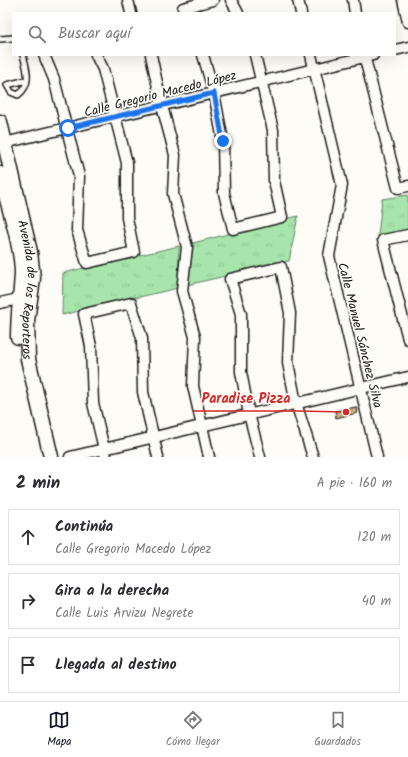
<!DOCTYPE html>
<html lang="es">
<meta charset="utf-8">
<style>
:root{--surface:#fff;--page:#f7f7f7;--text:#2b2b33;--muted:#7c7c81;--line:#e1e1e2;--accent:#111827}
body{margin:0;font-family:Kalam,sans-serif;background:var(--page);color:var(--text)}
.stop{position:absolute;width:12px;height:12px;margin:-9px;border:3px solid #1a73e8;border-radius:50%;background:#fff}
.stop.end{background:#1a73e8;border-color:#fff;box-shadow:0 1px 4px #0008}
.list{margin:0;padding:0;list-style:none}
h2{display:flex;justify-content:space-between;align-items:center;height:52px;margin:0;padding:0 16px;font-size:17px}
h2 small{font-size:13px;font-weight:400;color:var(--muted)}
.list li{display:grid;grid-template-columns:26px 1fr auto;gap:12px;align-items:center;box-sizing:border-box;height:56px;margin:0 8px 8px;padding:0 8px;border:1px solid var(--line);border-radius:0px}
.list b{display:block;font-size:15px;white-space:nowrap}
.list p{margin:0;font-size:13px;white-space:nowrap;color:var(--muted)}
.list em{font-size:13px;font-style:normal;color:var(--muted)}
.icon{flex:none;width:22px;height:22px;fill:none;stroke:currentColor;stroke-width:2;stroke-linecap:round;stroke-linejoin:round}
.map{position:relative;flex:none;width:408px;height:457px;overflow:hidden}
.search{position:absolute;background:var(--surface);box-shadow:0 4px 16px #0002;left:12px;right:12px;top:12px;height:44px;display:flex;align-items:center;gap:10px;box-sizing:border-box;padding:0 14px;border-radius:0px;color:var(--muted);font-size:15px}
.sheet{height:244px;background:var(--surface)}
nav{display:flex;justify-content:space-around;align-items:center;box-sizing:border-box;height:56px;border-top:1px solid var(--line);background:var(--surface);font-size:11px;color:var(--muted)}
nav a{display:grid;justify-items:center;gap:2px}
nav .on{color:var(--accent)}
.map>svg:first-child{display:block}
.grass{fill:url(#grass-tufts);stroke:#628064}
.building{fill:url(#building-hatch);stroke:#1c1c1c}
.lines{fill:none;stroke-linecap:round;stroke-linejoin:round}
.lane-casing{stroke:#1c1c1c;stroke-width:8}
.street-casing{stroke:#1c1c1c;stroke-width:13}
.secondary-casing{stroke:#1c1c1c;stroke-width:17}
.lane{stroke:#fdfcf7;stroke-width:5}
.street{stroke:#fdfcf7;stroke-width:10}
.secondary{stroke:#fdfcf7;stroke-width:14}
.route{stroke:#1a73e8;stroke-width:5}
.labels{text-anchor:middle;stroke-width:3.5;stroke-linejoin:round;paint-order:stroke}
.street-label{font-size:13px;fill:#1c1c1c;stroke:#fdfcf7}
.leader{fill:none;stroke:#d62828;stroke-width:1.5}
.callout-dot{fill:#d62828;stroke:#fdfcf7;stroke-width:1.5}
.callout-label{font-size:14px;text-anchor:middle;font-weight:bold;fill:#d62828;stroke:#fdfcf7;stroke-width:3.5;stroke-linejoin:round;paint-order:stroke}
</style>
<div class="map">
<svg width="408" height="457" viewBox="0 0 408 457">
<defs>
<pattern id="grass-tufts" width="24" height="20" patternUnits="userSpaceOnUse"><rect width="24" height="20" fill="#a7e5ac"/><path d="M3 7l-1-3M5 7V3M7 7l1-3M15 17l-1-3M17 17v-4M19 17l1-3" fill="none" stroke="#8fc493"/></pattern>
<pattern id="building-hatch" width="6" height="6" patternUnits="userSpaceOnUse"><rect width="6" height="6" fill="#ceb183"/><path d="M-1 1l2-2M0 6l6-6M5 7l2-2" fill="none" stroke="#b09871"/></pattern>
</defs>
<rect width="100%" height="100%" fill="#fdfcf7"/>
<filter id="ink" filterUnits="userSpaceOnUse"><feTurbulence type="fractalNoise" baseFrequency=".025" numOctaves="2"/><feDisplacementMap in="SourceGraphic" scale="8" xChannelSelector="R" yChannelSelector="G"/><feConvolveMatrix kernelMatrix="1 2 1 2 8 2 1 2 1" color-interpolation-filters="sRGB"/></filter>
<g filter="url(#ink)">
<g class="grass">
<path d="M408,195v35l-30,6 4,-37z"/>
<path d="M298,216l-9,45 -102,24 6,-42z"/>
<path d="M179,246l-1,42 -116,27 1,-42z"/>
</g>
<path class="building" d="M356,407l1,6 -21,5 -1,-7z"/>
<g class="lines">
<g class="lane-casing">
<g id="lane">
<path d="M0,39l13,-1"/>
<path d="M23,55c4,14 9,30 -5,40l-7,-3 -4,-7 20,-5"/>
</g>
</g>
<g class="street-casing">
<g id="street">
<path d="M128,0l3,13"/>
<path d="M231,0l7,13"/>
<path d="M298,0l3,13"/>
<path d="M353,0l2,13"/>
<path d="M403,0l5,22"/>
<path d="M186,13l-3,-5 30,-8"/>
<path d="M395,50l13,-3"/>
<path d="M44,55l10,24 25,97 -2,54 10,33 47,-11 -7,-34v-55l-24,-94 -7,-14"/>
<path d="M151,55l11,51 13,49 -2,39 14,53 -5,44 13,46 -2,49 16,71"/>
<path d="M203,55l11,38 9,48 1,52 9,36 49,-12 -8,-36 -1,-51 -18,-75"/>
<path d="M311,55l31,130 -13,71 48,201"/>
<path d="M364,55l34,133 10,-2"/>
<path d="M0,144l373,-89"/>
<path d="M408,235l-25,5 25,99"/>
<path d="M0,303l19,-4"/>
<path d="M70,457l338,-80"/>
<path d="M106,457l-13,-54 -2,-57 -7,-32 47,-11 11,35 1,54 15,65"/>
<path d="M260,457l-11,-43 -8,-42v-58l-11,-35 51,-12 9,46 -2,50 8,40 17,54"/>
</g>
</g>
<g class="secondary-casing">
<g id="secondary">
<path id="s1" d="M0,122l30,130 3,26 -6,43 1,38 23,98"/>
<path d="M0,174c7,27 22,72 22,99 -1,21 -4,42 -4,64"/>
</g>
</g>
<use href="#lane" class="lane"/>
<use href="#street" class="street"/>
<use href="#secondary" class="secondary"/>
</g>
</g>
<g class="lines" filter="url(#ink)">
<path class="route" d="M68,128l146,-35 9,48"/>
</g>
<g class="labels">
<g class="street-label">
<text transform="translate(160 93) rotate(-14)" y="5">Calle Gregorio Macedo López</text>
<text dy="5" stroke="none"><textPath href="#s1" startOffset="171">Avenida de los Reporteros</textPath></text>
<text transform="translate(361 335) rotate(76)" y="5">Calle Manuel Sánchez Silva</text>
</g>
</g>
<path class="leader" d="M346 412L298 411H193"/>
<circle class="callout-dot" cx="346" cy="412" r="4"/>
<g class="callout-label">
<text x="246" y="403">Paradise Pizza</text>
</g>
</svg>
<div class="stop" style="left:68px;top:128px"></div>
<div class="stop end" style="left:223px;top:141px"></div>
<div class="search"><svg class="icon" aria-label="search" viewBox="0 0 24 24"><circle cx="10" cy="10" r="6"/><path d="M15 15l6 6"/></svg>Buscar aquí</div>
</div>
<section class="sheet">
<h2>2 min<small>A pie · 160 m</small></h2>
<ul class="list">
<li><svg class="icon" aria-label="ahead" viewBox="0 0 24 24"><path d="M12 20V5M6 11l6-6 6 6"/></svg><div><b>Continúa</b><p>Calle Gregorio Macedo López</p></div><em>120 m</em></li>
<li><svg class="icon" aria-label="right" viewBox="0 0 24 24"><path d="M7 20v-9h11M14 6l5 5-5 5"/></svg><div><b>Gira a la derecha</b><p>Calle Luis Arvizu Negrete</p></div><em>40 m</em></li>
<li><svg class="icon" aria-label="arrive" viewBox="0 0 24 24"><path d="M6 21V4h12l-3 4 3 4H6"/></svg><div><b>Llegada al destino</b></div></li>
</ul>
</section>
<nav>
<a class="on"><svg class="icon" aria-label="map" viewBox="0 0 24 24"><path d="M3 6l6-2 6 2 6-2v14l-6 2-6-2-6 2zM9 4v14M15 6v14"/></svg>Mapa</a>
<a><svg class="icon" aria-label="directions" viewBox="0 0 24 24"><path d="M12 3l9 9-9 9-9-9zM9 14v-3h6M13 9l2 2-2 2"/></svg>Cómo llegar</a>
<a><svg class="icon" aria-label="saved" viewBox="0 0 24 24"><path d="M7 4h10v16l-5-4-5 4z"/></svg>Guardados</a>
</nav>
